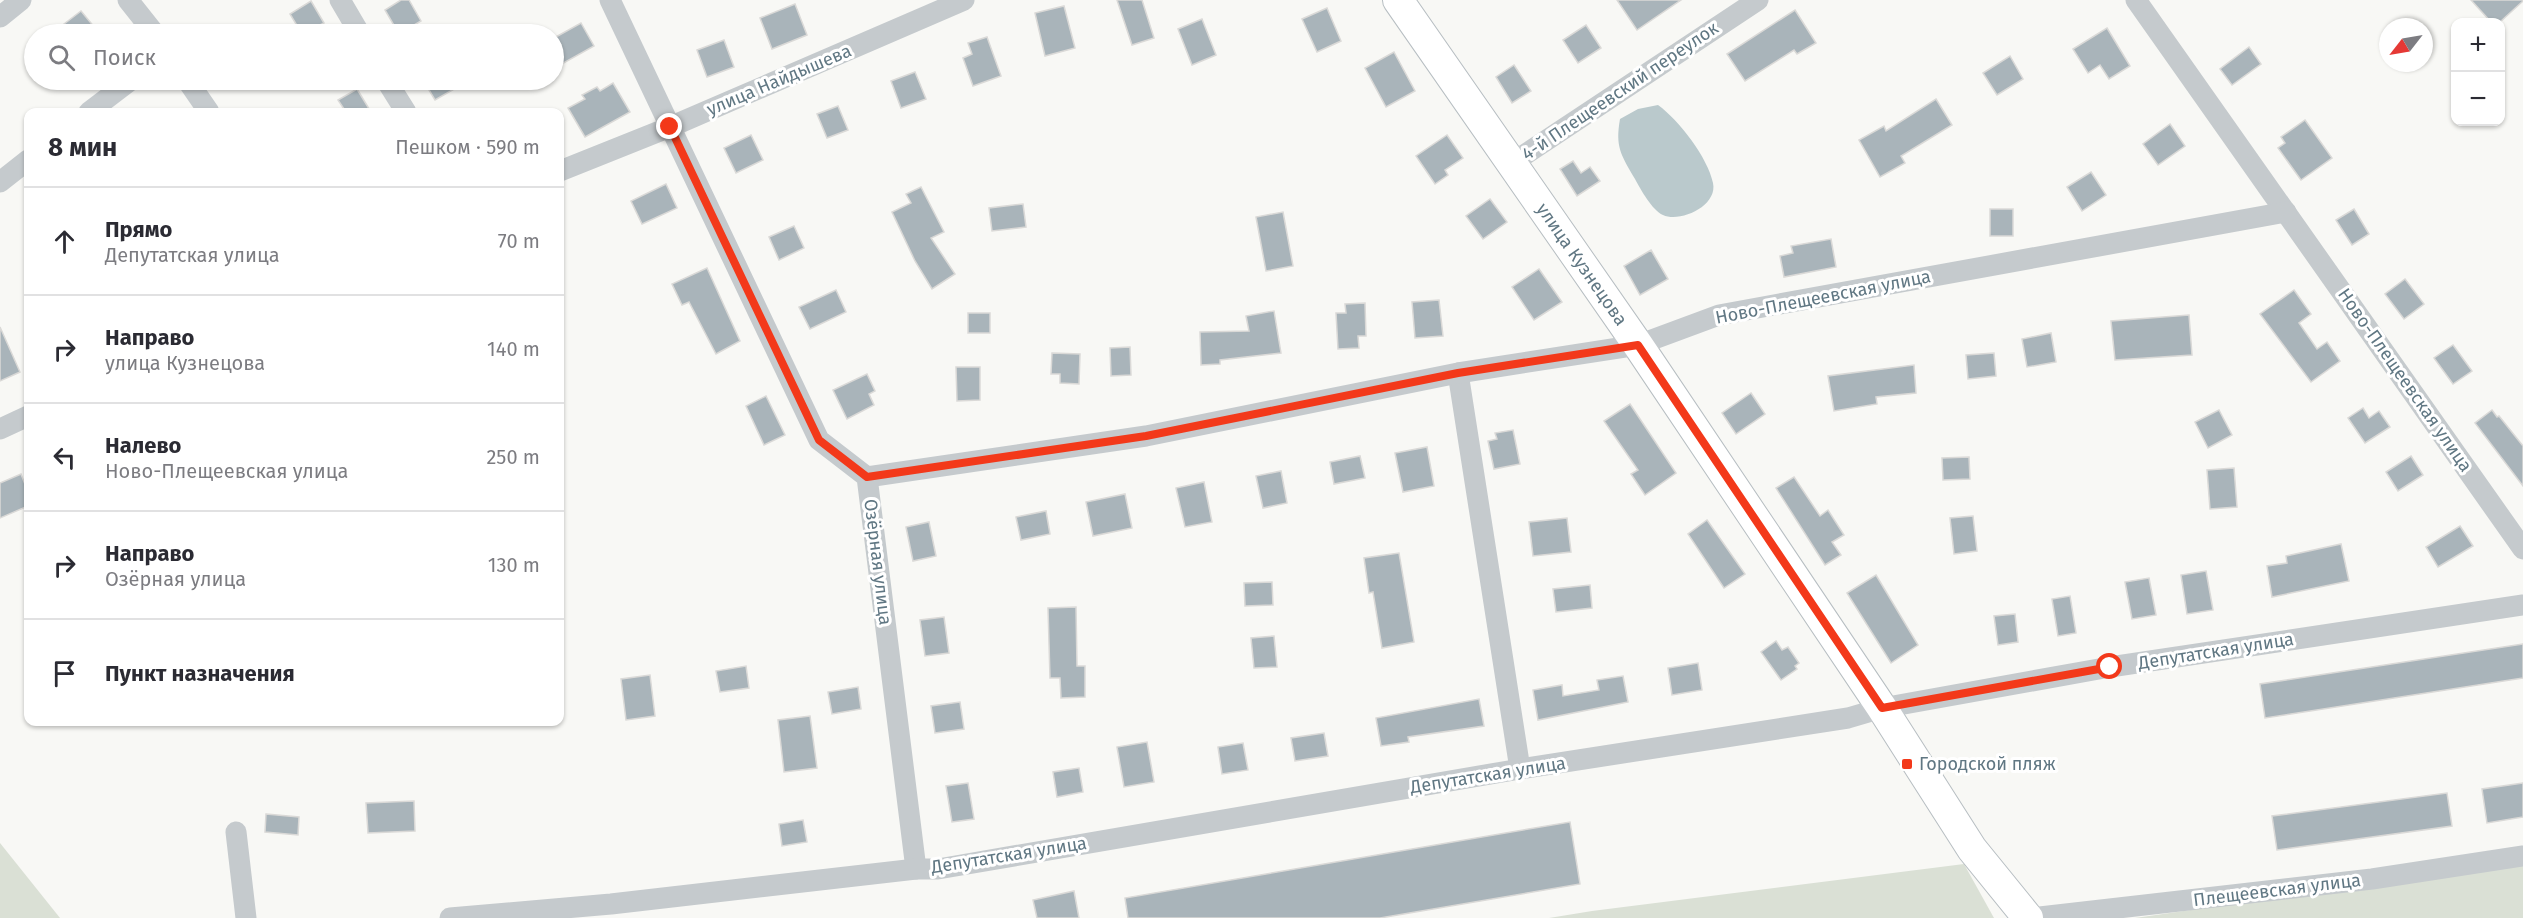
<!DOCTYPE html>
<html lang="ru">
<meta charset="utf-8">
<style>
:root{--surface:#fff;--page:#f7f7f7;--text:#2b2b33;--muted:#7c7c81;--line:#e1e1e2}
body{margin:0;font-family:"Fira Sans",sans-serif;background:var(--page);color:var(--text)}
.controls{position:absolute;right:18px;top:18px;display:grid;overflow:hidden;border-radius:12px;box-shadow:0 2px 4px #0004}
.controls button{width:54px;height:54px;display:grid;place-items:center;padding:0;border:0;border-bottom:2px solid var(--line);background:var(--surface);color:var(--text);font:30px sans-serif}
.compass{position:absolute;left:2379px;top:18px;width:54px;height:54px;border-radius:50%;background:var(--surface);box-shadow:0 2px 4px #0004;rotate:239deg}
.stop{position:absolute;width:18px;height:18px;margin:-14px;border:4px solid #f3391a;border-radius:50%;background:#fff}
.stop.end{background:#f3391a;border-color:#fff;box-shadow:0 2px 6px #0008}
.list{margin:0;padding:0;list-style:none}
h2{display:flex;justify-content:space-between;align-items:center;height:78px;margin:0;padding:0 24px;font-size:26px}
h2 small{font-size:20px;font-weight:400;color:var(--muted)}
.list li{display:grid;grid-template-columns:39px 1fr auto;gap:18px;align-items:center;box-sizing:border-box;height:108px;padding:0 24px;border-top:2px solid var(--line)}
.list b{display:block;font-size:22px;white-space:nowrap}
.list p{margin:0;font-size:20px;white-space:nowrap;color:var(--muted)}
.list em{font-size:20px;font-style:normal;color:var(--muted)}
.icon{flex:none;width:33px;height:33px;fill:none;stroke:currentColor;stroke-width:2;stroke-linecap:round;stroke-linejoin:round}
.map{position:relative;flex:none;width:2523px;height:918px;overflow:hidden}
.search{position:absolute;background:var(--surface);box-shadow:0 2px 4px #0004;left:24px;top:24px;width:540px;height:66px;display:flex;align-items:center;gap:15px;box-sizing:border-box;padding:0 21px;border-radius:33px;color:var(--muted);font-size:22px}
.panel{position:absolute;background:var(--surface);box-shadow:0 2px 4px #0004;left:24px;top:108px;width:540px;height:618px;border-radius:12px}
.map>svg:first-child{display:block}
.green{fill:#dae0d5}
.water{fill:#bac9cc}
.building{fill:#a9b4ba;stroke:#dad9d7;stroke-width:1.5}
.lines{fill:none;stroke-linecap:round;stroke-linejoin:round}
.secondary-casing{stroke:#b7bec2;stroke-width:32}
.street{stroke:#c5cacd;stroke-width:21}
.secondary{stroke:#fff;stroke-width:30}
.route{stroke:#f3391a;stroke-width:8}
.poi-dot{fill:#f3391a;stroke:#fff;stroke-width:2}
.labels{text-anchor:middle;stroke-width:6;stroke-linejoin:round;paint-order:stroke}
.street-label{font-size:18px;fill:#607783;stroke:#fff}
.poi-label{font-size:18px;fill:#607783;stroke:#fff;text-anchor:start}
</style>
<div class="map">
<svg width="2523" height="918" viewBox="0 0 2523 918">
<rect width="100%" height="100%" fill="#f8f8f5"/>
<g class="green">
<path d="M0,843l60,75h-60z"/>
<path d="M2523,862v56h-388z"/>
<path d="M1964,864l30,54h-445l43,-7z"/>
</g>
<path class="water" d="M1658,105c21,15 50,53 55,78 5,23 -33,40 -50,32 -11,-5 -22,-25 -28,-36 -14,-24 -20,-32 -15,-60l18,-10z"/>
<g class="building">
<path d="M401,0h8l12,21 -22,13 -14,-24z"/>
<path d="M1117,0h25l12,38 -22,7z"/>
<path d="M1617,0h64l-44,30z"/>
<path d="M2471,0h52v1l-23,21h-9z"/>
<path d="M311,1l13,22 -22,11 -12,-20z"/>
<path d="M795,4l12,31 -35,14 -12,-31z"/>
<path d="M1064,6l11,42 -30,8 -10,-43z"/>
<path d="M1327,8l14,33 -24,11 -15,-33z"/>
<path d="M1795,10l21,33 -19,11 -3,-4 -49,31 -18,-27z"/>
<path d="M81,11l19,23h-49z"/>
<path d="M1202,19l14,36 -24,10 -14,-36z"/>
<path d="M581,23l13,23 -34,19 -6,-12v-15z"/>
<path d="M1586,25l15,23 -23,15 -15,-23z"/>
<path d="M2107,28l23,38 -21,13 -9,-14 -12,8 -15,-24z"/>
<path d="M987,37l14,39 -28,10 -10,-28 9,-4 -4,-11z"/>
<path d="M724,40l10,27 -27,10 -10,-27z"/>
<path d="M2249,47l12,17 -29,21 -12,-16z"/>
<path d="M1394,52l21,39 -29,16 -21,-39z"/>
<path d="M2010,56l13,23 -26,16 -14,-22z"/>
<path d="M1514,65l17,26 -19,12 -16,-26z"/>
<path d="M915,72l11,27 -25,9 -10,-27z"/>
<path d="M423,80h47l-35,20z"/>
<path d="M613,83l17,29 -45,25 -17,-29 17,-9 -3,-4 15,-8 3,4z"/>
<path d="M357,89l14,23h-25l-8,-12z"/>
<path d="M1936,99l16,26 -51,31 4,7 -25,14 -21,-37 25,-14 2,5z"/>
<path d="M838,106l10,24 -21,8 -10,-24z"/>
<path d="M2305,120l27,38 -31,22 -23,-32 7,-5 -4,-6z"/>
<path d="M2170,124l15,22 -27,19 -15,-21z"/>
<path d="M751,135l12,25 -27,13 -12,-25z"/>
<path d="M1447,135l16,23 -18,12 3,5 -13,9 -19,-28z"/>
<path d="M1573,161l8,12 9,-6 10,14 -23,15 -17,-27z"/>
<path d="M2091,172l15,23 -24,16 -15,-24z"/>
<path d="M666,184l11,24 -35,16 -11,-23z"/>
<path d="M921,187l23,45 -13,6 24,36 -23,15 -17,-28 -23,-49 19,-9 -5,-9z"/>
<path d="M1490,199l17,23 -24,17 -17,-23z"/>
<path d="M1023,204l3,23 -34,4 -3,-23z"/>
<rect x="1990" y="209" width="23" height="27"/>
<path d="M2354,209l15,25 -17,11 -16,-25z"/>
<path d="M1283,212l10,54 -27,5 -10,-54z"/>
<path d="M794,226l10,22 -25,12 -10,-23z"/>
<path d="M1831,239l5,28 -52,10 -4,-21 13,-3 -2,-7z"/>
<path d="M1651,250l17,29 -28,16 -16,-29z"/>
<path d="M707,268l33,73 -24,13 -27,-52 -7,3 -10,-21z"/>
<path d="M1539,269l23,33 -28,18 -22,-33z"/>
<path d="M2405,279l19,25 -20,15 -19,-25z"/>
<path d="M836,290l10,22 -36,17 -11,-22z"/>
<path d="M2294,290l17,24 -12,9 18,26 10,-7 13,19 -29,21 -51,-68z"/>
<path d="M1439,300l4,36 -28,2 -3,-36z"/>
<path d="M1365,303l1,33h-8l1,12 -21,1 -2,-36h10l-1,-9z"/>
<path d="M1274,311l7,42 -61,7v4l-19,1 -1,-33 49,-1 -3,-15z"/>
<rect x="968" y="313" width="22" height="20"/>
<path d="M2189,315l3,40 -77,5 -4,-39z"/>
<path d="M0,327l20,45 -20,9z"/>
<path d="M2051,333l5,29 -29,5 -5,-28z"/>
<path d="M2453,345l19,26 -19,13 -19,-26z"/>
<path d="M1130,347l1,28 -20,1 -1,-28z"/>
<path d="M1052,353l28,1 -1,30 -19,-1v-9h-9z"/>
<path d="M1994,353l2,23 -28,3 -2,-24z"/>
<path d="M1914,365l2,28 -40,4 1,7 -43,7 -6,-35z"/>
<path d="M956,367h24v33l-23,1z"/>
<path d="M867,374l8,17 -6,3 5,11 -27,14 -14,-29z"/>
<path d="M1751,393l14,21 -29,20 -14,-21z"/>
<path d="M766,396l19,39 -21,10 -18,-39z"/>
<path d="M1630,404l46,69 -31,22 -14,-21 7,-4 -34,-49z"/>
<path d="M2363,408l6,10 10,-7 11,16 -25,16 -17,-25z"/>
<path d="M2219,410l13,25 -24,13 -13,-26z"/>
<path d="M2492,410l5,7 2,-1 24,30v40l-48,-63z"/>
<path d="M1513,430l7,34 -26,5 -6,-28 9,-2 -2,-6z"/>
<path d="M1427,447l7,39 -31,6 -8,-39z"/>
<path d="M1360,456l5,22 -31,6 -4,-22z"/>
<path d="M2411,456l12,19 -25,16 -12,-19z"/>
<path d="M1969,457l1,22 -27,1 -1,-22z"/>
<path d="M2234,468l3,39 -27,2 -3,-39z"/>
<path d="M1281,471l6,32 -24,5 -7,-32z"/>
<path d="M21,474l7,18v14l-28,12v-35z"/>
<path d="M1794,477l26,39 8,-6 16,25 -12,7 9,13 -16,10 -49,-77z"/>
<path d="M1204,482l8,40 -27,5 -9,-39z"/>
<path d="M1125,494l7,34 -39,8 -7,-34z"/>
<path d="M1046,511l4,23 -29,6 -5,-23z"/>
<path d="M1973,516l4,35 -23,3 -4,-36z"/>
<path d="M1567,518l4,34 -38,4 -4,-34z"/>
<path d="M1707,520l38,54 -21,14 -36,-54z"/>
<path d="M929,522l7,34 -23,5 -7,-34z"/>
<path d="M2460,526l13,20 -35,21 -12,-20z"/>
<path d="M2341,544l8,37 -77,16 -5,-31 20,-3 -1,-7z"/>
<path d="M1399,553l15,89 -32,6 -9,-56 -4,1 -5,-35z"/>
<path d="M2206,571l7,39 -26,4 -6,-39z"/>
<path d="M1876,575l42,70 -27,18 -44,-70z"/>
<path d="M2149,578l7,37 -24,4 -7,-37z"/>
<path d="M1272,582l1,23 -28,1 -1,-23z"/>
<path d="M1590,585l2,23 -36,4 -3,-23z"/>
<path d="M2070,596l6,37 -18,3 -6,-37z"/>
<path d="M1076,607l1,59h8v31l-24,1 -1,-20h-10l-2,-70z"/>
<path d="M2015,614l3,28 -20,3 -4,-29z"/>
<path d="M944,617l5,36 -24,3 -5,-36z"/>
<path d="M1274,636l3,31 -23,1 -3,-30z"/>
<path d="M1776,641l6,9 6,-3 11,16 -4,3 2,3 -16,11 -20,-28z"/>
<path d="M2523,644v34l-258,40 -5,-34z"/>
<path d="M1698,663l4,27 -30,5 -4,-27z"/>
<path d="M746,666l3,22 -29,4 -4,-21z"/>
<path d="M650,675l5,41 -29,4 -5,-41z"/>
<path d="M1623,676l5,26 -90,18 -5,-30 29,-5 1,11 36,-6 -2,-10z"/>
<path d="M858,687l3,22 -29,5 -4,-22z"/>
<path d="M1479,699l5,27 -76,11 1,5 -28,4 -5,-28z"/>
<path d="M960,702l4,27 -29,4 -4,-27z"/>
<path d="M810,716l7,52 -33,4 -6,-52z"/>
<path d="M1324,733l4,23 -33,5 -4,-23z"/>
<path d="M1147,742l7,40 -30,5 -7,-40z"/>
<path d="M1243,743l5,27 -26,4 -4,-27z"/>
<path d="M1079,768l4,24 -26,5 -4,-25z"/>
<path d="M968,783l6,36 -22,3 -6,-36z"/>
<path d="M2523,783v34l-36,6 -5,-34z"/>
<path d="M2447,793l5,33 -175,24 -5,-34z"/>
<path d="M414,801l1,30 -47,2 -2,-30z"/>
<path d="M266,814l33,3 -1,18 -33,-3z"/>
<path d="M803,820l4,22 -25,4 -3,-22z"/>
<path d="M1570,822l10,62 -200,34h-252l-3,-20z"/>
<path d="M1074,891l5,27h-42l-4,-18z"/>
</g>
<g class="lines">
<g class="secondary-casing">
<g id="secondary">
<path id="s1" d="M1398,0l240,345 244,363 90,141 56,69"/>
</g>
</g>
<g class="street">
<path d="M128,0l27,34"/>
<path d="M340,0l20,34"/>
<path d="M610,0l209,440 48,37 49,392"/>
<path d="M2136,0l387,549"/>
<path d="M0,17l21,-17"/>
<path d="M187,80l22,32"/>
<path d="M386,80l20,32"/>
<path d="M89,112l42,-32"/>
<path d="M1512,163l246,-163"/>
<path d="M560,171l110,-44 294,-127"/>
<path d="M0,182l28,-22"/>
<path d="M1458,373l62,396"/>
<path d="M0,429l28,-13"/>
<path d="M867,477l279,-41 312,-63 180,-28 81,-30 567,-103"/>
<path d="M236,832l10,86"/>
<path d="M450,918l161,-14 305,-35h22l582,-100 328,-51 34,-10 228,-41 413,-62"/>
<path d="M2031,918l341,-39 151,-23"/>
</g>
<use href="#secondary" class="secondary"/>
</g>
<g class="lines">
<path class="route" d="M670,127l149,313 48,37 279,-41 312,-63 180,-28 244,363 228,-41"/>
</g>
<rect class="poi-dot" x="1901" y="758" width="12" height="12" rx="3"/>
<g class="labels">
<g class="street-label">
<text transform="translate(779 80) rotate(-23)" y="6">улица Найдышева</text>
<text transform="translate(1620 91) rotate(-34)" y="6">4-й Плещеевский переулок</text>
<text dy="6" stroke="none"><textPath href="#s1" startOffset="322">улица Кузнецова</textPath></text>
<text transform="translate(1823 297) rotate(-11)" y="6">Ново-Плещеевская улица</text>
<text transform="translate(2405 380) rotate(55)" y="6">Ново-Плещеевская улица</text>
<text transform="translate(878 562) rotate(83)" y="6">Озёрная улица</text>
<text transform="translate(2216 651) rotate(-9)" y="6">Депутатская улица</text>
<text transform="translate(1488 775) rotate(-9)" y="6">Депутатская улица</text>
<text transform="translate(1009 855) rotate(-9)" y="6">Депутатская улица</text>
<text transform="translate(2277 890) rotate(-7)" y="6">Плещеевская улица</text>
</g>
<g class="poi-label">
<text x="1919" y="770">Городской пляж</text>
</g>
</g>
</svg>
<div class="controls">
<button>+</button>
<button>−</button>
</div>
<svg class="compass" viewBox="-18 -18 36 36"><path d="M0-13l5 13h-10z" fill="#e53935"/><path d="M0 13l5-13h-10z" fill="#7c7c81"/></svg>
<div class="stop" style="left:2110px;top:667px"></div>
<div class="stop end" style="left:670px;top:127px"></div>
<div class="search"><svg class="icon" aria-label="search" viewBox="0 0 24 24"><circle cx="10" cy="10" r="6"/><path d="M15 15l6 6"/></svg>Поиск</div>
<section class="panel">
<h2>8 мин<small>Пешком · 590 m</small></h2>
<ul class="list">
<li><svg class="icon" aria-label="ahead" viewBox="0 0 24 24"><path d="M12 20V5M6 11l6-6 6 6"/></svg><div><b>Прямо</b><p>Депутатская улица</p></div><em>70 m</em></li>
<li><svg class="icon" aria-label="right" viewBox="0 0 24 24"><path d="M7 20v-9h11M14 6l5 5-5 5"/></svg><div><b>Направо</b><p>улица Кузнецова</p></div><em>140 m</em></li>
<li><svg class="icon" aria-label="left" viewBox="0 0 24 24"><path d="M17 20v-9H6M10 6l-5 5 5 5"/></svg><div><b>Налево</b><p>Ново-Плещеевская улица</p></div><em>250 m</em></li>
<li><svg class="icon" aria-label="right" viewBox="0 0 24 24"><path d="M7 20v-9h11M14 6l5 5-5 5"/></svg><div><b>Направо</b><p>Озёрная улица</p></div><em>130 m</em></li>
<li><svg class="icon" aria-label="arrive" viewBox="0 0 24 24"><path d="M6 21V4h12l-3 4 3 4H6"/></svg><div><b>Пункт назначения</b></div></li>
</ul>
</section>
</div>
